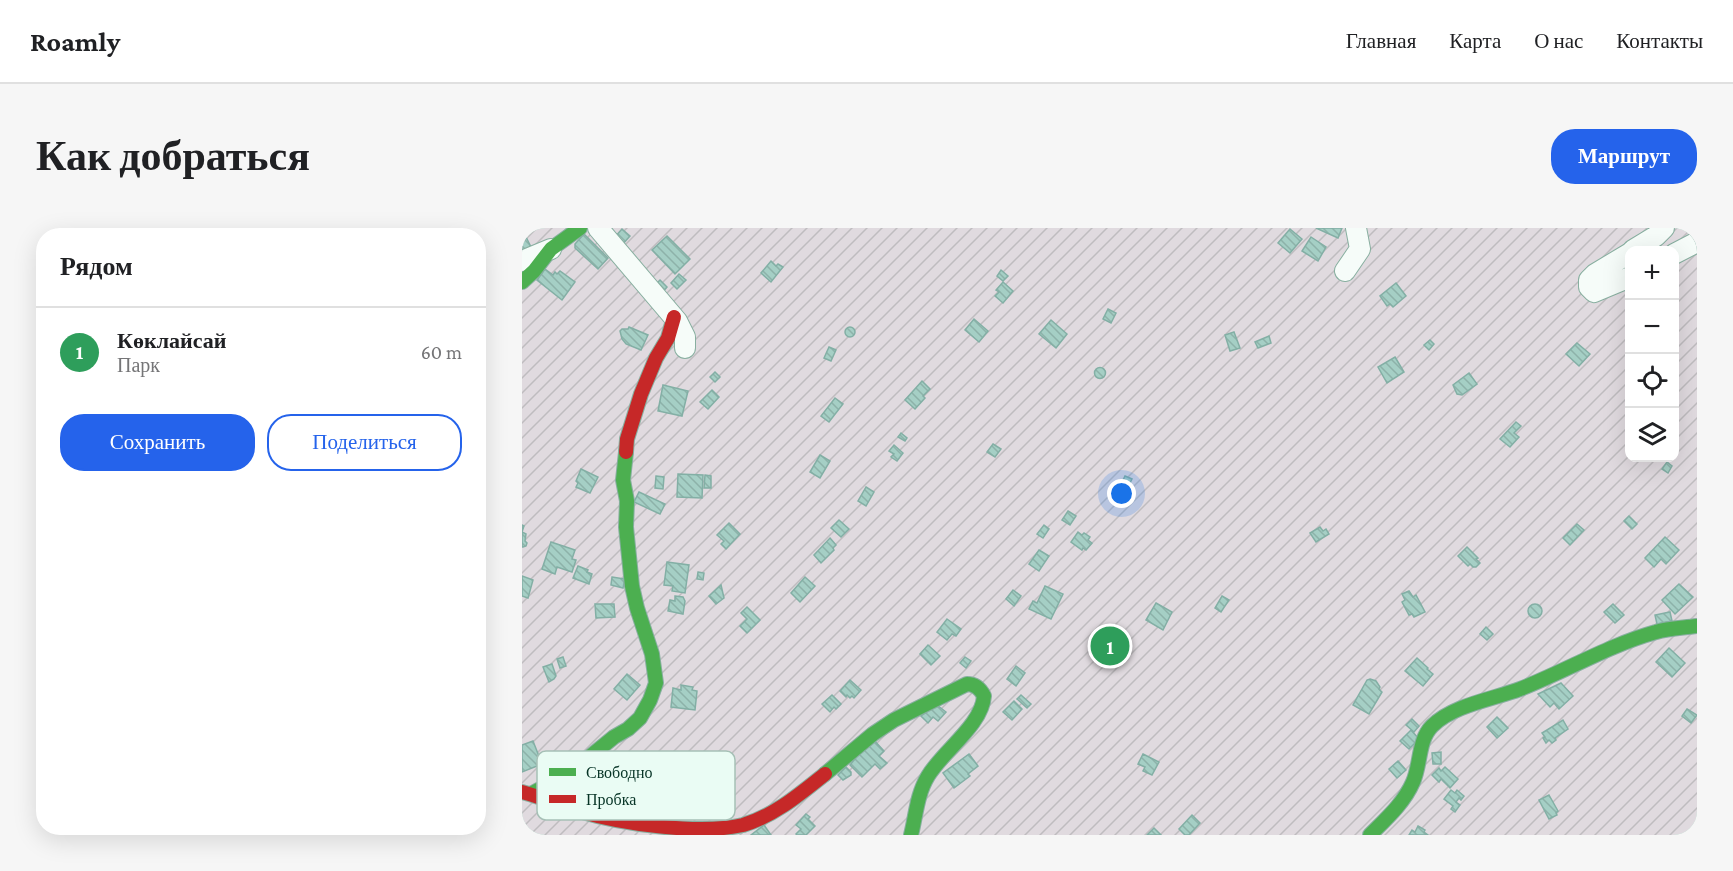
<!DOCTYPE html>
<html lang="ru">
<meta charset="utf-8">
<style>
:root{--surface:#fff;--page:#f6f6f6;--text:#202124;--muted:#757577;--line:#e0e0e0;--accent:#2563eb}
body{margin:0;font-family:"Crimson Pro",serif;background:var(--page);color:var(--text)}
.controls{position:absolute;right:18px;top:18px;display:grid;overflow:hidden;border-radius:12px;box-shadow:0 6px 24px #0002}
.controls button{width:54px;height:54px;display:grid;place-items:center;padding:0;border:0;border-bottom:2px solid var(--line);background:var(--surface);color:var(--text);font:30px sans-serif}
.you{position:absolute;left:600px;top:266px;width:21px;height:21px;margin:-15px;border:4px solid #fff;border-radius:50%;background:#1a73e8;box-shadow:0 0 0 9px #1a73e833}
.badge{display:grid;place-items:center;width:39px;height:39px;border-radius:50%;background:var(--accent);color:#fff;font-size:20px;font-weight:700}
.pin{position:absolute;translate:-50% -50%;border:3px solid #fff;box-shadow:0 2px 6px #0006}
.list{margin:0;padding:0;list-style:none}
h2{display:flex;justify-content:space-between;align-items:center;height:78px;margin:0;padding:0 24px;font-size:26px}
h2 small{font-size:20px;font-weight:400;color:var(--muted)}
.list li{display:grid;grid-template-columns:39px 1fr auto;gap:18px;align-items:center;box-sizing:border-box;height:90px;padding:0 24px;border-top:2px solid var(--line)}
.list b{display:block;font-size:22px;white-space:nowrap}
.list p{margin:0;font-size:20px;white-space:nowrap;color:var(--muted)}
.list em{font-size:20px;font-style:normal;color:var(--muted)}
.actions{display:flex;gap:12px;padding:18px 24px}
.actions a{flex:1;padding:14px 0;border:2px solid var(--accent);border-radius:24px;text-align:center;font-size:21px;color:var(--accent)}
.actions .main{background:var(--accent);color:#fff}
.icon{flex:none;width:33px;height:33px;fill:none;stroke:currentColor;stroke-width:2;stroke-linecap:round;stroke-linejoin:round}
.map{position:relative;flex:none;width:1175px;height:607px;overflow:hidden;border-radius:24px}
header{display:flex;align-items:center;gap:36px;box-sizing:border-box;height:84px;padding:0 30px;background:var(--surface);border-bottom:2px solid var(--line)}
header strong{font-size:28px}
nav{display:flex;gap:33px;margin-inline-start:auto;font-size:21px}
.intro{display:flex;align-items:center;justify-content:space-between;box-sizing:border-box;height:144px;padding:0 36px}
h1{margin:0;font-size:42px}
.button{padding:15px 27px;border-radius:24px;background:var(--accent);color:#fff;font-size:21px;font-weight:700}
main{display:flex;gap:36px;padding:0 36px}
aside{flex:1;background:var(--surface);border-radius:24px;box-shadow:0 6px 24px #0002}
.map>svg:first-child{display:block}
.garden{fill:url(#garden-furrows);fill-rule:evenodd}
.building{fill:url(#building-back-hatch);stroke:#83afa5;stroke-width:1.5}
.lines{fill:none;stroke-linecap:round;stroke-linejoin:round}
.street-casing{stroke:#88afa0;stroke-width:22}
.fast-casing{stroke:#88afa0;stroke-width:16}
.jam-casing{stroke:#88afa0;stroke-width:16}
.street{stroke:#f6fcf9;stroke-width:20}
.fast{stroke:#4caf50;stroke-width:14}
.jam{stroke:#c62828;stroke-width:14}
.key{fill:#eafcf4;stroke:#a6c0b6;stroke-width:1.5}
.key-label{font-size:16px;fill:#073426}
</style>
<header>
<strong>Roamly</strong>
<nav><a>Главная</a><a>Карта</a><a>О нас</a><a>Контакты</a></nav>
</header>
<div class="intro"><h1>Как добраться</h1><a class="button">Маршрут</a></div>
<main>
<aside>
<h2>Рядом<small></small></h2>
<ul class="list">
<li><span class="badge" style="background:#2e9e5b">1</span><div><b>Көклайсай</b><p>Парк</p></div><em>60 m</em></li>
</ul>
<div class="actions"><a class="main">Сохранить</a><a>Поделиться</a></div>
</aside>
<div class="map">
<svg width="1175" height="607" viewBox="0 0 1175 607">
<defs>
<pattern id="garden-furrows" width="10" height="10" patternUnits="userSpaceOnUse" patternTransform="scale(1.5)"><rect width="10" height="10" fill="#e0dadf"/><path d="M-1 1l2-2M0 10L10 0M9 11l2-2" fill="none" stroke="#bfbcbf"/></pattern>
<pattern id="building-back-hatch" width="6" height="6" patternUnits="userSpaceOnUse" patternTransform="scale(1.5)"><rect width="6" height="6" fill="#a5cfc5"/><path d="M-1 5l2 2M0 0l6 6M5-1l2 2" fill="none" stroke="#8db2a9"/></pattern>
</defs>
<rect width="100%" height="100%" fill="#c2ecda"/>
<path class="garden" d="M0,0h1175v607h-1175zM1108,22h44v208h-44z"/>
<g class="building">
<path d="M794,0h26l-4,10z"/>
<path d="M100,1l8,7 -8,9 -8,-7z"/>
<path d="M768,1l12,10 -12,14 -12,-10z"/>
<path d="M62,6l24,24 -10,11 -23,-21v-4z"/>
<path d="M3,7l7,14 -10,5v-17z"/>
<path d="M145,8l23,23 -15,15 -23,-24z"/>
<path d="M789,9l15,10 -8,14 -16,-10z"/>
<path d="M249,33l5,5 2,-2 5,3 -12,15 -10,-9z"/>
<path d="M23,41l8,6 2,-3 2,2 3,-3 15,11 -13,18 -25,-20z"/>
<path d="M479,42l7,6 -5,5 -6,-5z"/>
<path d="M157,46l7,6 -9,9 -6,-6z"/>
<path d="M138,52l7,7 -5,6 -8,-7z"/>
<path d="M481,54l10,9 -10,12 -8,-7 4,-4 -3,-2z"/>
<path d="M874,55l10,13 -13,11 -3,-3 -3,2 -7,-10z"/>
<path d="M586,81l8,4 -5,10 -8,-4z"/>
<path d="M452,91l14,12 -9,11 -14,-12z"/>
<path d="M529,92l16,14 -11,14 -17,-14z"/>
<path d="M107,99l19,8 -7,15 -15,-6 -4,-5 -2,-8 2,-2h6z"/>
<circle cx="328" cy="104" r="5"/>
<path d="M712,104l6,16 -10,3 -5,-16z"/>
<path d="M747,108l2,7 -13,5 -3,-6z"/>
<path d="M908,112l4,4 -5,6 -5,-5z"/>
<path d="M1055,115l13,11 -11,12 -13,-12z"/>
<path d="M307,119l7,3 -5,11 -7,-3z"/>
<path d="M873,129l9,15 -17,11 -9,-16z"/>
<circle cx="578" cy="145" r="5.5"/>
<path d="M193,144l5,5 -5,5 -5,-5z"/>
<path d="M947,145l8,11 -15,11 -5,-1 -4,-9z"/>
<path d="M400,153l8,8 -7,7 2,2 -10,11 -10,-9z"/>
<path d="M141,157l25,6 -6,25 -24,-5z"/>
<path d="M190,162l7,7 -11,12 -8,-7z"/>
<path d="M313,170l8,6 -14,18 -8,-6z"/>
<path d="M994,194l5,4 -7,7 5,4 -9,10 -10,-8z"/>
<path d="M379,205l6,5 -2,3 -7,-4z"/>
<path d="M471,216l8,5 -6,8 -8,-5z"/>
<path d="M372,217l9,8 -6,8 -6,-4 3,-3 -5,-3z"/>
<path d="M298,227l10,6 -10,17 -10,-6z"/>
<path d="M1145,234l5,4 -4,7 -6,-4z"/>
<path d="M59,241l17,8 -8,16 -14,-6 2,-4 -2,-2z"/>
<path d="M156,246l25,1 -1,23 -25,-1z"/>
<path d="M183,247l6,1v12h-7z"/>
<path d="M134,248l8,1 -1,12 -8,-1z"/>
<path d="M603,248l7,3 -3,6 -7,-3z"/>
<path d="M344,259l8,5 -8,14 -8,-5z"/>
<path d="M117,264l26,12 -5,10 -26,-12z"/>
<path d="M546,283l8,5 -6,9 -8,-5z"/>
<path d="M1107,288l8,8 -5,5 -8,-8z"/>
<path d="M317,292l10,9 -8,8 -10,-9z"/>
<path d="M207,295l11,11 -14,15 -5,-5 3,-3 -7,-6z"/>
<path d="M1055,296l7,6 -14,15 -7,-7z"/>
<path d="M0,297l2,1 -2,6 4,2 -1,7 2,2 -1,3 -3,1h-1z"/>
<path d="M522,297l5,4 -6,9 -6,-4z"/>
<path d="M798,299l3,4 3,-2 3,5 -13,8 -6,-9z"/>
<path d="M556,304l4,3 2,-2 6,4 -2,3 4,3 -6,7 -3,-2 -1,2 -11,-8z"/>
<path d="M1143,309l14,13 -13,14 -5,-5 -7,8 -9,-9z"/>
<path d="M308,310l6,7 -3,3 1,2 -13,13 -7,-8z"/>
<path d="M29,314l24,8 -3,9 4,1 -4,12 -15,-5 -2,7 -13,-5z"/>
<path d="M945,319l11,11 -2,1 4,4 -4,4h-3l-3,-3 -2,2 -10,-10z"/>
<path d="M517,322l10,6 -10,15 -10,-7z"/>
<path d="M145,334l22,3 -4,28 -13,-2 1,-5 -9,-1z"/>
<path d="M56,338l10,4 -1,2 5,2 -3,10 -16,-6z"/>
<path d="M176,344l6,1 -1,7 -6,-1z"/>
<path d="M0,348l11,4 -5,18 -6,-2z"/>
<path d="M90,349l13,2 -2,9 -12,-3z"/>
<path d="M283,349l10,9 -15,16 -9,-9z"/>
<path d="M1157,356l14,13 -18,17 -13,-14z"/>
<path d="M199,357l3,13 -8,6 -7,-8z"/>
<path d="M523,358l18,8 -12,25 -22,-10 4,-8 4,2z"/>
<path d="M491,362l8,6 -7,10 -8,-7z"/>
<path d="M887,363l4,6 3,-2 9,17 -11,5 -2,-3 -3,1 -7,-13 3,-2 -3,-6z"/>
<path d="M153,368l8,1 2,4 -2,13 -15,-3 2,-11 5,1z"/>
<path d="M700,368l7,4 -8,12 -6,-4z"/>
<path d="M634,375l16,9 -9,18 -17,-10z"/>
<path d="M73,376h19l1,13 -19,1z"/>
<path d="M1091,376l11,11 -9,8 -11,-11z"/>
<circle cx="1013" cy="383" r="7"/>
<path d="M225,379l13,13 -13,13 -7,-7 7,-7 -6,-6z"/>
<path d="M1148,384l2,9 -15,3 -2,-9z"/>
<path d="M425,391l14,10 -5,7 -4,-2 -5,6 -10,-8z"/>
<path d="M964,399l7,7 -6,6 -7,-6z"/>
<path d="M406,417l12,11 -9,9 -11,-11z"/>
<path d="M1147,420l16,15 -13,14 -16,-15z"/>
<path d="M41,429l3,9 -6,2 -3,-9z"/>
<path d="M443,429l6,4 -5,7 -6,-5z"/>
<path d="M895,430l11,10 -1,1 6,5 -10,12 -18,-15z"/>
<path d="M30,436l4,12 -2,3 -5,3 -6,-15z"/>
<path d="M494,438l9,7 -9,13 -9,-7z"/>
<path d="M105,446l13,11 -13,15 -13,-11z"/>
<path d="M848,451l6,2 4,6 -1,2 3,3 -13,22 -16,-9 14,-25z"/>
<path d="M328,452l11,10 -7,8 -2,-2 -2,2 -3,-3 -1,2 -6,-6z"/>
<path d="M1039,455l12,13 -14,13 -5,-6 -4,4 -12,-13z"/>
<path d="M159,457l12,2 -1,3 5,1 -2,19 -24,-3 2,-19 8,2z"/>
<path d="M310,467l9,9 -5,5 -2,-2 -4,5 -8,-8z"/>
<path d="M499,467l10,9 -4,4 -10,-9z"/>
<path d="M492,473l8,8 -10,11 -9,-8z"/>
<path d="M415,477l9,7 -8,9 -5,-4 -5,6 -7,-7z"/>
<path d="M1165,481l10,6 -6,8 -9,-7z"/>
<path d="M975,489l11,11 -11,10 -10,-11z"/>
<path d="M890,491l7,7 -5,6 -8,-7z"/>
<path d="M1041,492l5,9 -13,9 1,2 -4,3 -3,-3 -3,3 -3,-5 2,-1 -3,-4z"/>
<path d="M889,502l8,9 -10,10 -9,-8z"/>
<path d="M350,510l12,13 -5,5 8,7 -7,6 -5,-5 -13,13 -12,-12z"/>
<path d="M11,513l9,23 -20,8v-27z"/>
<path d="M919,524v12h-8l-1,-11z"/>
<path d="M447,526l9,12 -10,8 2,2 -16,12 -11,-15z"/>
<path d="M621,526l16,8 -7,13 -9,-4 2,-4 -7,-3z"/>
<path d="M876,533l8,9 -9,8 -8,-9z"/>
<path d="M324,539l5,5v3l-8,5 -5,-5z"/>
<path d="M923,539l13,12 -8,9 -9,-9 -2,3 -7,-7 7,-7 2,3z"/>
<path d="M929,562l4,3 2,-3 7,6 -3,4 -2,-2 -3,4 4,3 -5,7 -4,-3 2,-3 -9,-7z"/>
<path d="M1027,567l9,16 -2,2 1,2 -8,4 -10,-19z"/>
<path d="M284,586l4,3 -2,2 7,7 -9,9h-9l-1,-1 5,-5 -5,-4z"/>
<path d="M670,587l8,8 -11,12h-4l-6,-6z"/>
<path d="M242,597l7,10h-20z"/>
<path d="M896,598l7,4 -1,2 4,3h-19l3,-5 3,2z"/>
<path d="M632,600l7,7h-14z"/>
</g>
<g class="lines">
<g class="street-casing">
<g id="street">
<path d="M76,0l79,93 8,16v11"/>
<path d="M1111,22l23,-14 8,-8"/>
<path d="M1108,25l-35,21 -6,6v7l5,5 36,-15"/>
<path d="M1152,26l23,-12"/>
<path d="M0,33l29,-12"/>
<path d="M823,43l15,-22 -4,-21"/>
</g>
</g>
<g class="fast-casing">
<g id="fast">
<path d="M0,54l12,-11 17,-22 29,-21"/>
<path d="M303,546l48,-40 21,-14 73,-36c8,0 13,4 17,12 -2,29 -41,55 -56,80 -11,18 -12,39 -17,59"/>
<path d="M9,566l40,-22 43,-35 14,-8 12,-11 10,-18 6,-17 -4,-29 -15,-46 -5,-22 -6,-59 1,-26 -4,-21 3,-28"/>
<path d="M848,607c16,-16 34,-32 43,-53 8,-18 5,-42 19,-56 21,-21 62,-27 88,-37 46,-18 89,-44 136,-57 13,-4 27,-4 41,-6"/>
</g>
</g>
<g class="jam-casing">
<g id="jam">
<path d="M104,224l1,-13 14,-45 15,-36 12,-20 6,-21"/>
<path d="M0,564c20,5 38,14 57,19 44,13 120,24 164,14 31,-9 57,-31 82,-51"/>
</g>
</g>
<use href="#street" class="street"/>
<use href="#fast" class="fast"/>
<use href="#jam" class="jam"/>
</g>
<rect x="15" y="523" width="198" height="69" rx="9" class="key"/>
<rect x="27" y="540" width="27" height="8" fill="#4caf50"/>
<rect x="27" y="567" width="27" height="8" fill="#c62828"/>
<g class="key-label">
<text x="64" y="550">Свободно</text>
<text x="64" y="577">Пробка</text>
</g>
</svg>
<div class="controls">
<button>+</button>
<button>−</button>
<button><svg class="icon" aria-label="locate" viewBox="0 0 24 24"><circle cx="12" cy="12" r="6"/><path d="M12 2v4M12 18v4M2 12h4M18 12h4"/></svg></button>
<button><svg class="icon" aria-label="layers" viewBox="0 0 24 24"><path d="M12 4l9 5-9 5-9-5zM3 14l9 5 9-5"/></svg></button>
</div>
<div class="you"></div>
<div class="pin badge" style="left:588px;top:418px;background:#2e9e5b">1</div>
</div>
</main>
